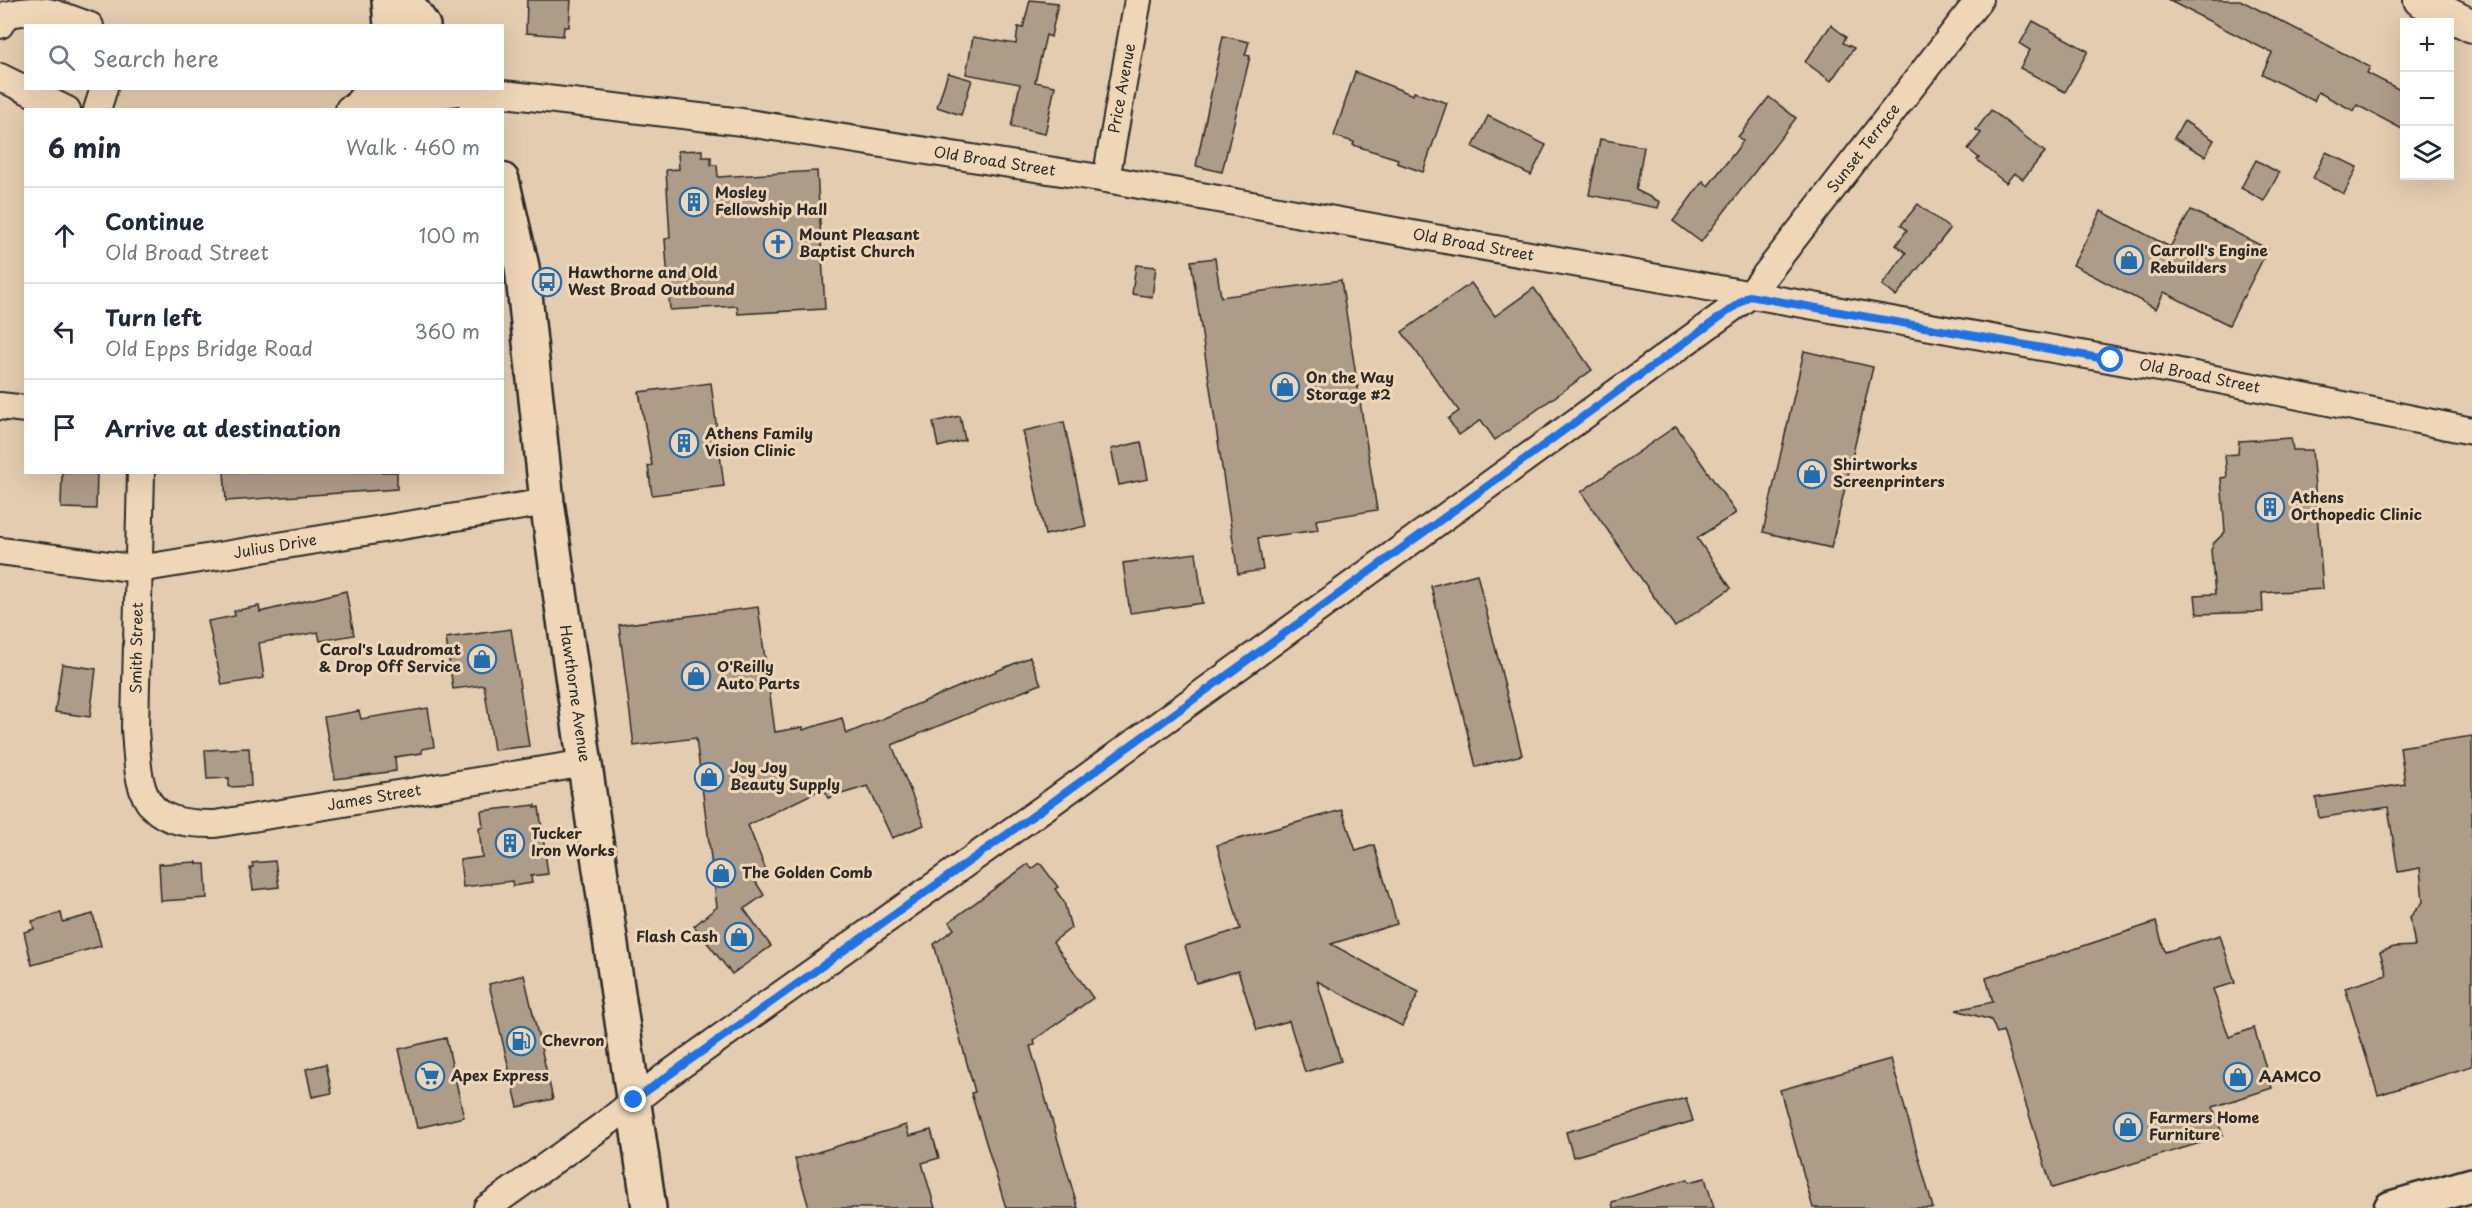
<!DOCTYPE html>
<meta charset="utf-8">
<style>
:root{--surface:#fff;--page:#f6f6f7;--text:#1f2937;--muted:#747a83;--line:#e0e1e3}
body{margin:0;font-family:"Playpen Sans",sans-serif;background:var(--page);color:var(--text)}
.controls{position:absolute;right:18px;top:18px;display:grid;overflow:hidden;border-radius:0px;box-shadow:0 6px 24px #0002}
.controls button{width:54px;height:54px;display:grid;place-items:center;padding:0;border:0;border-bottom:2px solid var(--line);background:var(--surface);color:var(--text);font:30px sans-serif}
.stop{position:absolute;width:18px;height:18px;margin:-14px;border:4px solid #1a73e8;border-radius:50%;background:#fff}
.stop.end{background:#1a73e8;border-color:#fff;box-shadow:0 2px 6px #0008}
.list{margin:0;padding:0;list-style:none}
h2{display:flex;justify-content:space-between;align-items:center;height:78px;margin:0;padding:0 24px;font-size:26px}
h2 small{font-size:20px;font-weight:400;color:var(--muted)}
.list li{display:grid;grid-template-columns:39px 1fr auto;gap:18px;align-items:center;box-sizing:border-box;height:96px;padding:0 24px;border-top:2px solid var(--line)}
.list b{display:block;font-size:22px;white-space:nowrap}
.list p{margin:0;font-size:20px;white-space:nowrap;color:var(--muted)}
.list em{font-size:20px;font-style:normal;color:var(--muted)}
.icon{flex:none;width:33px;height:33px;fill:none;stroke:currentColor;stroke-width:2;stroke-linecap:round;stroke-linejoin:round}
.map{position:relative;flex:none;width:2472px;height:1208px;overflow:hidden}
.search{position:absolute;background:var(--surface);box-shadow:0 6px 24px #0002;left:24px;top:24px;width:480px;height:66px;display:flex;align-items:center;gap:15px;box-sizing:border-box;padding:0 21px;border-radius:0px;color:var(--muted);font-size:22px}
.panel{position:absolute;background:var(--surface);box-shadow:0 6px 24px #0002;left:24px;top:108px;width:480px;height:366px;border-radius:0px}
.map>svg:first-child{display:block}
.building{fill:#ad9c88;stroke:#2b2b2b;stroke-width:1.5}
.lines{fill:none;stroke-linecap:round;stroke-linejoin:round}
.minor-casing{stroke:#2b2b2b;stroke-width:30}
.tertiary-casing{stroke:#2b2b2b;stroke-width:36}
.secondary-casing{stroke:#2b2b2b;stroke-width:38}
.primary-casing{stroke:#2b2b2b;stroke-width:38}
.minor{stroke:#efd6b7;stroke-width:26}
.tertiary{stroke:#efd6b7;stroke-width:32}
.secondary{stroke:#efd6b7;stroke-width:33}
.primary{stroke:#efd6b7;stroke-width:33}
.route{stroke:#1a73e8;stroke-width:8}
.labels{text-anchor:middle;stroke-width:6;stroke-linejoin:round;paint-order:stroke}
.street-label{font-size:15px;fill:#2b2b2b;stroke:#efd6b7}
.poi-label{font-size:15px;font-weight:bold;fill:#2b2b2b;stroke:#efd6b7;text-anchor:start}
</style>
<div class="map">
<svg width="2472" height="1208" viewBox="0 0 2472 1208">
<rect width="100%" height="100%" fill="#e3ccaf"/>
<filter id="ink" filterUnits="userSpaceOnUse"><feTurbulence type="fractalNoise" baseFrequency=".0167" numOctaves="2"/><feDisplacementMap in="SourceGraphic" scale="12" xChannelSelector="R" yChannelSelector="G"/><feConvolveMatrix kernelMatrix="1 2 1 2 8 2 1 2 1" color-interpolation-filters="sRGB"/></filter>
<g filter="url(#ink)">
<g class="building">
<path d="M527,0h44l-2,27h-5l-1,9 -37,-3z"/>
<path d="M1030,0l28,3 -7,34 -5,-2 -11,47 20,4 -10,48 -34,-7 9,-43 -54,-10 7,-37 43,7 2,-17 5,1z"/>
<path d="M2168,0h72l130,67 -3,6 37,19v38l-47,-25 -3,6 -36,-19 -4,9 -52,-27 10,-21z"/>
<path d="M2033,21l55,30 -23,41 -45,-24 10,-18 -10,-6z"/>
<path d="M1831,25l15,12 -3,6 11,5 -23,33 -26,-19z"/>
<path d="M1223,36l26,6 -4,13 5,1 -28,116 -26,-6z"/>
<path d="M1355,72l58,23 1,-3 33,11 -24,69 -26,-9 1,-4 -45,-14 1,-3 -20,-6z"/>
<path d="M948,73l24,7 -11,35 -24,-8z"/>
<path d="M1769,97l27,21 -95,124 -28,-21 30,-40 5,5 27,-34 8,-11 -5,-4z"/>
<path d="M1991,110l54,42 -22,27 -9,-6 -8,10 -29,-23 2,-2 -11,-9 13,-16 -5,-3z"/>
<path d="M1488,116l58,29 -15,30 -58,-28z"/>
<path d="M2184,121l30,19 -9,16 -31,-18z"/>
<path d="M1600,139l44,8 -8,43 24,12 -2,6 -69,-13z"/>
<path d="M702,150v7h9v8h6l1,12 99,-6 8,138 -87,5 -1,-8 -67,4 -5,-71 5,-1 -4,-68 13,-1 -1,-18z"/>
<path d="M2326,152l31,15 -13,27 -31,-16z"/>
<path d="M2256,160l23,13 -15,28 -23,-13z"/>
<path d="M1918,204l32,25 -54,67 -14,-11 24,-32 -10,-8 11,-15 -6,-5z"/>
<path d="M2191,210l77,39 -39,76 -65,-33 -8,17 -83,-44 28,-54 69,36z"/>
<path d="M1215,258l6,39 120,-17 36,230 -61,10 2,10 -60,8 5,32 -25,4 -47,-313z"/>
<path d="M1136,265l20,2 -4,30 -20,-3z"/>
<path d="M1471,283l24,33 39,-28 58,82 -97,70 -14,-20 -22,15 -11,-16 11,-8 -57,-79z"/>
<path d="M1804,351l69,16 -42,181 -68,-16z"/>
<path d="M711,383l13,103 -72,9 -4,-29 4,-1 -13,-73z"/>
<path d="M960,416l5,24 -27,7 -5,-25z"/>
<path d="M1064,422l22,104 -41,9 -22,-104z"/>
<path d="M1676,426l60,87 -39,25 34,50 -56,39 -94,-135z"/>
<path d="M2291,438l2,12h19l11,139 -61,4 1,19 -66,2 -2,-19 20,-1 -4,-44 3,-7 11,-11 -4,-54 6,-1 -2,-22 13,-1 1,-13z"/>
<path d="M1141,442l7,37 -29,6 -8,-36z"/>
<path d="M62,472h35l-1,37 -35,-1z"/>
<path d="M224,472h173v17l-171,12z"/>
<path d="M1196,553l7,50 -73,10 -7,-50z"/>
<path d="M1477,574l45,181 -46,12 -45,-181z"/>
<path d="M346,591l8,44 -34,6 -2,-9 -59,11 5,35 -42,7 -14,-64 27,-5 -1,-5 25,-5 1,6z"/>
<path d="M758,607l17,125 28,-5v3l39,-12 4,16 184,-77 11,27 -149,61 32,80 -32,13 -24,-52 -40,12 -4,-10 -76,37 18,45 -11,11 9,14 -20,14 27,37 -39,28 -38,-48 23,-19 -21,-169 -62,8 -15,-121z"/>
<path d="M511,629l18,117 -35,4 -10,-65 -31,4 -7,-51z"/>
<path d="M62,664l34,5 -6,48 -35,-5z"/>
<path d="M428,708l6,39 -12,2v4l-27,4 1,14 -61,8 -11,-62 35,-6 2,8z"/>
<path d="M2472,736v330l-94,29 -33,-107 42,-13 -7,-23 14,-5 21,-1 -5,-29 13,-15 -3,-34 -22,4 -10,-65 -69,11 -3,-20 89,-14 -5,-37z"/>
<path d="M249,748l2,38 -22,1v-9l-22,1 -2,-29z"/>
<path d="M535,805v3l4,-1 9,67 -17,2 1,7 -19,3 -1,-5 -49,6 -3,-27 22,-3 -3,-29 4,-1 -2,-16z"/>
<path d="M1342,810l14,41 18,-6 23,79 -66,20 88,48 -17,34 -85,-45 24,80 -36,11 -16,-51 -32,9 -19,-59 -42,12 -11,-37 55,-17 -23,-84z"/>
<path d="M275,861l4,26 -26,3 -3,-22 3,-1 -1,-4z"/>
<path d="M197,862v2h8l2,34 -46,3 -2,-37z"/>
<path d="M1040,863l18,24 -3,2 9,13 7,26 -18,14 40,56 -59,42 1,5 -5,1 48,162h-72l-35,-115 4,-1 -41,-148 20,-15 -5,-7 79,-58 4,5z"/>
<path d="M61,913l2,9 30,-8 8,32 -69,19 -8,-33 10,-3 -2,-8z"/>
<path d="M2156,922l9,30 55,-17 15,48 -22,6 16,48 25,-9 18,60 -59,19 10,29 -171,52 -49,-157 -6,2 -6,-13 -35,-10 37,-8 -7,-24z"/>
<path d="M524,975l29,124 -35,8 -29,-123z"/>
<path d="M446,1038l18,79 -47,11 -18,-79z"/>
<path d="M1891,1059l42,149h-120l-33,-118z"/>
<path d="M326,1064l6,29 -20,4 -6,-28z"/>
<path d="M1686,1098l7,23 -120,36 -7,-25z"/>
<path d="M906,1125l3,11 22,-6 8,28 -17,5 13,45h-126l-14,-49z"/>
<path d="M1705,1178l9,30h-101l-1,-6 76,-23 1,3z"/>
</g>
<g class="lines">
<g class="minor-casing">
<g id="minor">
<path d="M0,25l6,-10c37,-9 50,-2 84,11"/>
<path d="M0,77l67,33"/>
<path id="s1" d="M349,109l121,-19 272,32 364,57 1064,191 302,61"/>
<path d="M97,110l7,-22"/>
<path id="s2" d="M1106,179l32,-179"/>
<path d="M0,406l26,3"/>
<path id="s3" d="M141,472l-6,256c4,65 4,97 80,96l371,-61"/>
<path id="s4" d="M0,551l139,18 408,-67"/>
<path id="s5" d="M487,1208l121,-86 58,-46 385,-273 698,-507 230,-296"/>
</g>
</g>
<g class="tertiary-casing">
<path id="tertiary" d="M2420,0l52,26"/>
</g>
<g class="secondary-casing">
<g id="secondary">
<path d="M389,0l2,26"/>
<path d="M405,0l18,26"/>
<path d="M469,88l11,22"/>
<path d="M359,107l15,-19"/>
<path id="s6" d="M502,180l20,87 25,235 102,706"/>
</g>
</g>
<g class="primary-casing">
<path id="primary" d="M2391,1208l81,-23"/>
</g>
<use href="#minor" class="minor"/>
<use href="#tertiary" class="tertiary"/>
<use href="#secondary" class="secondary"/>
<use href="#primary" class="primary"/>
</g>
</g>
<g class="lines" filter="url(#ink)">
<path class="route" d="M634,1100l417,-297 698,-507 362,64"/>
</g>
<defs>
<g id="building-ring" transform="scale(1.5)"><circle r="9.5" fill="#efd6b7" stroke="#1f6fb2" stroke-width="1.5"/><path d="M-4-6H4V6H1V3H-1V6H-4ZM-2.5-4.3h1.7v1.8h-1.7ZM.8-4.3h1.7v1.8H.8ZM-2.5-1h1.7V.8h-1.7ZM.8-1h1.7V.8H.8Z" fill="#1f6fb2"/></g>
<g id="church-ring" transform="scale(1.5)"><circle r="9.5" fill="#efd6b7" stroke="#1f6fb2" stroke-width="1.5"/><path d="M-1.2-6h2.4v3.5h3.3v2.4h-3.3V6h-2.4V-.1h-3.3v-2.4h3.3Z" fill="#1f6fb2"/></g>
<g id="shop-ring" transform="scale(1.5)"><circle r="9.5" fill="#efd6b7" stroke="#1f6fb2" stroke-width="1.5"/><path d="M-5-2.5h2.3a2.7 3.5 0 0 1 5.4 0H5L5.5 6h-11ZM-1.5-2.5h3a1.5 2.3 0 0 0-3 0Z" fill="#1f6fb2"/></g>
<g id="bus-ring" transform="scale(1.5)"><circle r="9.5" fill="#efd6b7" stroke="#1f6fb2" stroke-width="1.5"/><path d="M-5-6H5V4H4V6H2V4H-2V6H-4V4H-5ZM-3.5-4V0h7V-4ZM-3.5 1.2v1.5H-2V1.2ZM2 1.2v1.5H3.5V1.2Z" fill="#1f6fb2"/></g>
<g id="fuel-ring" transform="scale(1.5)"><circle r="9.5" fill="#efd6b7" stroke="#1f6fb2" stroke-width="1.5"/><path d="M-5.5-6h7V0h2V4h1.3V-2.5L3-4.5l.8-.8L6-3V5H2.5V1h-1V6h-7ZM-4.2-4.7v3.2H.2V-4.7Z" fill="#1f6fb2"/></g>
<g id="supermarket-ring" transform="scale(1.5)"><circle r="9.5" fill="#efd6b7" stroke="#1f6fb2" stroke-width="1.5"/><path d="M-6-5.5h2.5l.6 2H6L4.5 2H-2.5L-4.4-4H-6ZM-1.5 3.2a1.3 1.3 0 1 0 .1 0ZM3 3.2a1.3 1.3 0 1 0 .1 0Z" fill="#1f6fb2"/></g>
</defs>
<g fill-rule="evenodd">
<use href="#building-ring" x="694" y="202"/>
<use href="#church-ring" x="778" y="244"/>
<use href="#shop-ring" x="2129" y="260"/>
<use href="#bus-ring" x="547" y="282"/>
<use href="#shop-ring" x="1285" y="387"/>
<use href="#building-ring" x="684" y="443"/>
<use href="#shop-ring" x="1812" y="474"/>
<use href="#building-ring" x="2270" y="507"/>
<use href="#shop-ring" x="482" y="659"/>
<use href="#shop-ring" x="696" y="676"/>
<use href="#shop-ring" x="709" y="777"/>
<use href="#building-ring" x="510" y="843"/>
<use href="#shop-ring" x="721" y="873"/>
<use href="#shop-ring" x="739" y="937"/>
<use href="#fuel-ring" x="521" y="1041"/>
<use href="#supermarket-ring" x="430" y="1076"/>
<use href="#shop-ring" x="2238" y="1077"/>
<use href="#shop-ring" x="2128" y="1127"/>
</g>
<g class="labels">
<g class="street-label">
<text dy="5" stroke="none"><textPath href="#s2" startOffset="92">Price Avenue</textPath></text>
<text dy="5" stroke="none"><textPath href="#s5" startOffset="1744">Sunset Terrace</textPath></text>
<text dy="5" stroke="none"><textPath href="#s1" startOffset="652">Old Broad Street</textPath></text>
<text dy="5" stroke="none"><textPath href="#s1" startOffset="1138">Old Broad Street</textPath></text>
<text dy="5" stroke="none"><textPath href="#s1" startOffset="1876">Old Broad Street</textPath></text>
<text dy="5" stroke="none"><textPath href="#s4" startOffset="278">Julius Drive</textPath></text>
<text transform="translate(137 648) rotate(-89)" y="5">Smith Street</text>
<text dy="5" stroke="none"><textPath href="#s6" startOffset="519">Hawthorne Avenue</textPath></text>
<text dy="5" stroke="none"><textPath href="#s3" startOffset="566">James Street</textPath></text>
</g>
<g class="poi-label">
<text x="715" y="198">Mosley<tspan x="715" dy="17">Fellowship Hall</tspan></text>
<text x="799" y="240">Mount Pleasant<tspan x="799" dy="17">Baptist Church</tspan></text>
<text x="2150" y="256">Carroll's Engine<tspan x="2150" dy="17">Rebuilders</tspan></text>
<text x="568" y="278">Hawthorne and Old<tspan x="568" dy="17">West Broad Outbound</tspan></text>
<text x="1306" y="383">On the Way<tspan x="1306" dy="17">Storage #2</tspan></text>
<text x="705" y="439">Athens Family<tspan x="705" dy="17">Vision Clinic</tspan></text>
<text x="1833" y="470">Shirtworks<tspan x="1833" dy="17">Screenprinters</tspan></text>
<text x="2291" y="503">Athens<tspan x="2291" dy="17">Orthopedic Clinic</tspan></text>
<text x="461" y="655" text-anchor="end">Carol's Laudromat<tspan x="461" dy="17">&amp; Drop Off Service</tspan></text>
<text x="717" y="672">O'Reilly<tspan x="717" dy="17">Auto Parts</tspan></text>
<text x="730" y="773">Joy Joy<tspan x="730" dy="17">Beauty Supply</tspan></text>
<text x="531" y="839">Tucker<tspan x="531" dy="17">Iron Works</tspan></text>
<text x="742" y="878">The Golden Comb</text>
<text x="718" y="942" text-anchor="end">Flash Cash</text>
<text x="542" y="1046">Chevron</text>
<text x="451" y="1081">Apex Express</text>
<text x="2259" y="1082">AAMCO</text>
<text x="2149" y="1123">Farmers Home<tspan x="2149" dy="17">Furniture</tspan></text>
</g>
</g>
</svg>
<div class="controls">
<button>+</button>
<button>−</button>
<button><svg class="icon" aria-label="layers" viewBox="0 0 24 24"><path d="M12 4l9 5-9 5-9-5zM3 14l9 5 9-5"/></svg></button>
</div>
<div class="stop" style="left:2111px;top:360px"></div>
<div class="stop end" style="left:634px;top:1100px"></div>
<div class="search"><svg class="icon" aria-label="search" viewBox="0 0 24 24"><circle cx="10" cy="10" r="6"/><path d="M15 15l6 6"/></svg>Search here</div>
<section class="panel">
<h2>6 min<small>Walk · 460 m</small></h2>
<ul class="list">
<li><svg class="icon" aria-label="ahead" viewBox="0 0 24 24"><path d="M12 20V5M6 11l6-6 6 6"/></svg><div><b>Continue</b><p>Old Broad Street</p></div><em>100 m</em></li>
<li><svg class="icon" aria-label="left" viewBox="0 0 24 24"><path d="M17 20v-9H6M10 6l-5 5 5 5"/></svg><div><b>Turn left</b><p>Old Epps Bridge Road</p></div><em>360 m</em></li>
<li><svg class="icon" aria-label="arrive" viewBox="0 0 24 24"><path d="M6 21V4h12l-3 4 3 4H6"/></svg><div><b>Arrive at destination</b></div></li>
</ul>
</section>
</div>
